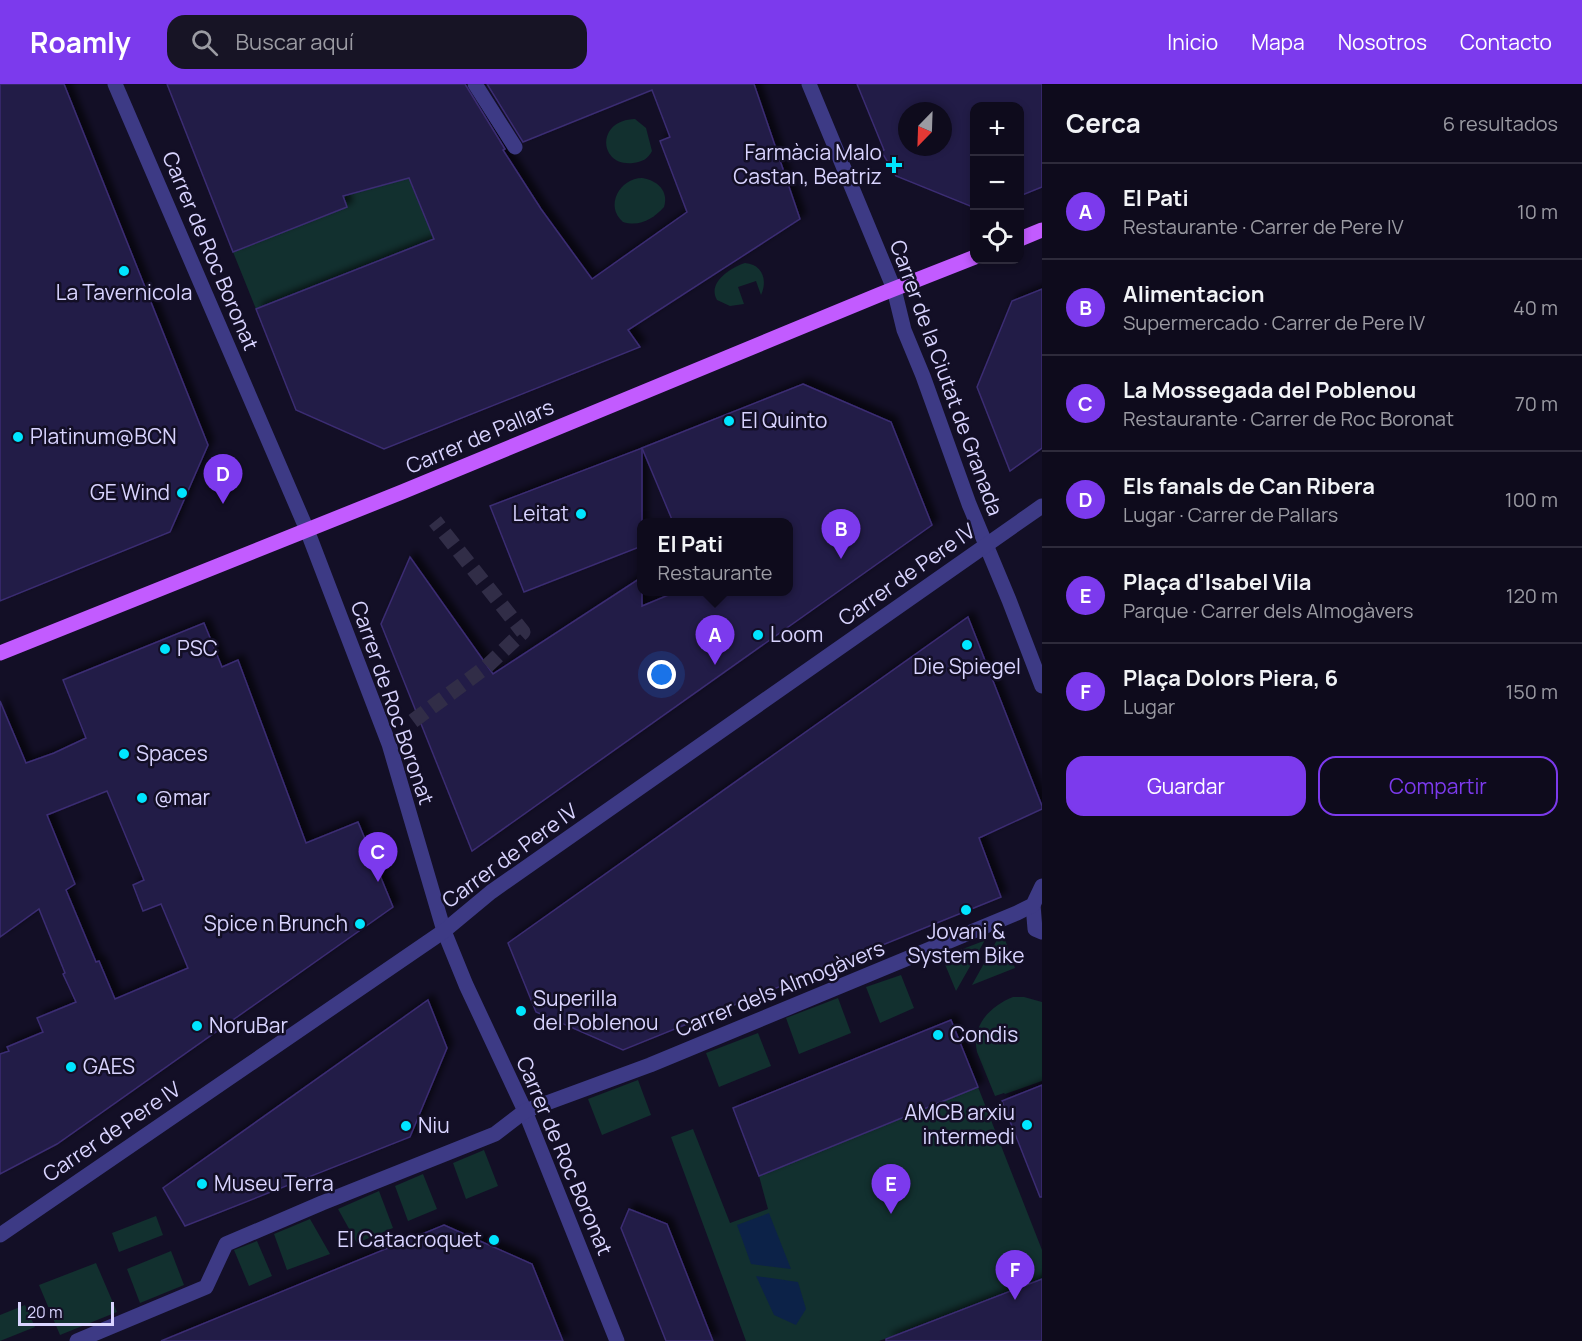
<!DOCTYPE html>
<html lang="es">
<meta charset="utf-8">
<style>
:root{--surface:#0e0b1c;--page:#171425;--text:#f1f3f6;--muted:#9b9ba3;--line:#2e2b3b;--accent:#7c3aed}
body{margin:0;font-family:Manrope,sans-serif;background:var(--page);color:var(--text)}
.controls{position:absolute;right:18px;top:18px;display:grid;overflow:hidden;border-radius:12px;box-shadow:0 3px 9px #0003}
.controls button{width:54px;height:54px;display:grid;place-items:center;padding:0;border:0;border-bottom:2px solid var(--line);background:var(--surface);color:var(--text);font:30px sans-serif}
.compass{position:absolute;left:898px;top:18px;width:54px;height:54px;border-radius:50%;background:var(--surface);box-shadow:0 3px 9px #0003;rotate:203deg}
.scale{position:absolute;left:18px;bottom:15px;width:96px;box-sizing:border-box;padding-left:6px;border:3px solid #d9d4ff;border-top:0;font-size:16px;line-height:21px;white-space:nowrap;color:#d9d4ff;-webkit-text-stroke:4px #130f26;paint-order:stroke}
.you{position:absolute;left:662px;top:591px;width:21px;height:21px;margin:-15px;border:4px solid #fff;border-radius:50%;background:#1a73e8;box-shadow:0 0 0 9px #1a73e833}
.badge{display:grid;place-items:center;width:39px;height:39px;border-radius:50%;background:var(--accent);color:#fff;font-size:20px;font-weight:700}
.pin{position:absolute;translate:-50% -50px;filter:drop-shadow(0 2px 3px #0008)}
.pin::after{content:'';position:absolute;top:32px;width:21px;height:18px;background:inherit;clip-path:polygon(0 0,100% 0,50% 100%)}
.popup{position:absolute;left:637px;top:434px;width:156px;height:78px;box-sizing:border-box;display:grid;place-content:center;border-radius:12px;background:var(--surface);filter:drop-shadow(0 2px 4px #0005);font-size:20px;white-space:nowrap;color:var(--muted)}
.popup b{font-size:22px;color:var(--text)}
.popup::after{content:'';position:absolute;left:50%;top:100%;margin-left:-12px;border:12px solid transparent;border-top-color:var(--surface)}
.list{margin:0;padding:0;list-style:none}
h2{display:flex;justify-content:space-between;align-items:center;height:78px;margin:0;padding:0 24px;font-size:26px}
h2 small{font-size:20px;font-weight:400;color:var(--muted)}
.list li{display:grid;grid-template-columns:39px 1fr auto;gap:18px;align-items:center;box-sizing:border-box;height:96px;padding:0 24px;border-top:2px solid var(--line)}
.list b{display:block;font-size:22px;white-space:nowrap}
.list p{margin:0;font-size:20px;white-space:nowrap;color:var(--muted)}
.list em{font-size:20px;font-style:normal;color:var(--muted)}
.actions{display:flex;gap:12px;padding:18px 24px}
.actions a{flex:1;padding:14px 0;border:2px solid var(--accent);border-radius:18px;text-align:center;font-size:21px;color:var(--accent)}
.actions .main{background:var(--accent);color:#fff}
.icon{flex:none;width:33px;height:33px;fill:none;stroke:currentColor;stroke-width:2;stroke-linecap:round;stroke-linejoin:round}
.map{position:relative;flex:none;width:1042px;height:1257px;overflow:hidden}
header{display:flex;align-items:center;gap:36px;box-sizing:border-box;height:84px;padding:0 30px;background:var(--accent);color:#fff}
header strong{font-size:28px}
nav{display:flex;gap:33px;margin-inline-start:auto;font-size:21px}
.search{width:420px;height:54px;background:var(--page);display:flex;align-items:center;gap:15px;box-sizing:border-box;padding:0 21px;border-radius:18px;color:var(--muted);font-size:22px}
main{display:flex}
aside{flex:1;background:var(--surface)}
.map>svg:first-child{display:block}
.green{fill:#12302f}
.water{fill:#0c2248}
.building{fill:#241b47;stroke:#3b2d73;stroke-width:1.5;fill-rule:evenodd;filter:url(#shadow)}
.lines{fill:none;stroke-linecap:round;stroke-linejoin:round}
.minor-tunnel{stroke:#312d47;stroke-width:15;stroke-dasharray:15 8;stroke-linecap:butt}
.minor{stroke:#3d3a85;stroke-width:15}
.major{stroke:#c25bff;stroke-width:15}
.poi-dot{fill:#00e5ff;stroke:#130f26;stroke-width:2}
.labels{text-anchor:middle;stroke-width:5;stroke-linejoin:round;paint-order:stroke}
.poi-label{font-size:21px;fill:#d9d4ff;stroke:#130f26;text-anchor:start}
.street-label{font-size:21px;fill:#d9d4ff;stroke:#130f26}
</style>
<header>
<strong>Roamly</strong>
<div class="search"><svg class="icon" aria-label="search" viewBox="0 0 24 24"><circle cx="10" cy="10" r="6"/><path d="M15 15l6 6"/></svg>Buscar aquí</div>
<nav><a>Inicio</a><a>Mapa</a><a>Nosotros</a><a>Contacto</a></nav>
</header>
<main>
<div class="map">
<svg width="1042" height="1257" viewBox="0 0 1042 1257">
<defs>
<filter id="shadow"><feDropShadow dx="5.5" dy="-5.5" stdDeviation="3" flood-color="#0009"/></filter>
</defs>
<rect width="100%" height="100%" fill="#130f26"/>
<g class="green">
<path d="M635,35l11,9 6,23c-4,8 -10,11 -19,12 -34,4 -38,-43 2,-44z"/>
<path d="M408,93l26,62 -178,70 -23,-57 114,-45 -4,-11z"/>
<path d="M642,94c15,2 27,13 22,29 -11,12 -24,20 -41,15 -19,-16 -3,-44 19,-44z"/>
<path d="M745,179c17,1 23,17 16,32l-5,-14 -18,6 6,17 -14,2 -13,-6c-10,-17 13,-32 28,-37z"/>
<path d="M1002,847l13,37 -43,17z"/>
<path d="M986,856h-1l-29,51 -14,-34z"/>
<path d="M901,891l13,33 -34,15 -14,-36z"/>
<path d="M1013,913h11l18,5v79l-37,13 -1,-1 -9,3 -18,-44c-6,-26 13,-46 36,-55z"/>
<path d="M838,914l13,35 -52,21 -13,-36z"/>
<path d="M758,949l13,33 -52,21 -13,-34z"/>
<path d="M638,996l13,35 -49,20 -14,-36z"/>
<path d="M978,1003l64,163v29l-163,62h-133l-75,-204 22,-8 37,94 38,-14 -9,-33z"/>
<path d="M484,1066l14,36 -32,13 -13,-36z"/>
<path d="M423,1090l14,35 -29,12 -13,-35z"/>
<path d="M379,1107l14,37 -36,15 -19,-34z"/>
<path d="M156,1132l7,19 -44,17 -7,-19z"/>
<path d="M310,1135l20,35 -43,16 -13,-36z"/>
<path d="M257,1157l15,35 -23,10 -15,-36z"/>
<path d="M171,1167l13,34 -44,18 -13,-34z"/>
<path d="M96,1179l21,49 -57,23 -21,-50z"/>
<path d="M25,1221l10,22 -35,14v-26z"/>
</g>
<g class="water">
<path d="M769,1129l22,56 -40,-5 -14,-39z"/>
<path d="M756,1192l42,6 8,27 -10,16 -22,-10z"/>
</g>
<g class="building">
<path d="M0,0h64l144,361 -38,87 -170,69z"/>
<path d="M167,0h298l40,65 -2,1 38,59 51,70 95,-67 -27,-71 10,-4 -18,-47 -129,52 -36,-58h267l46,135 -172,111 12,17 -256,102 -88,-39 -40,-101 178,-70 -25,-61 -66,18 4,11 -114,45z"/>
<path d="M857,0h185v103l-22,9v-90h-45v102l-79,-32 -15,-25 3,-1zM907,27h36v36h-36z"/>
<path d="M1042,205v159l-32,23 -33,-84 35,-86z"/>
<path d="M803,300l88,38 41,103 -460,326 -91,-227 29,-67 83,117 149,-97v29l36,-15h111v-69h-116l-31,-74z"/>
<path d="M642,364v98l-118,46 -34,-86z"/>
<path d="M968,533l74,189v3l-63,29 22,59 -378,153 -87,-38 -28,-69z"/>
<path d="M204,539l18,44 16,-7 68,183 52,-21 35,85 -336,237 -57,30v-120l9,-3 -2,-4 36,-15 -6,-14 39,-16 -13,-28 2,-1 -26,-64 -39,28v-236l26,62 28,-10 32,-15 -23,-58zM107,707l37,89 -11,5 10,26 18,-7 27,64 -73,31 -16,-38 -3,1 -30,-72 9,-6 -28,-69z"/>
<path d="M428,916l19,48 -37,89 -225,89 -22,-38z"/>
<path d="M951,936l27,67 -219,89 -26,-68z"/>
<path d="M1042,1001v112h-2l-38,-96z"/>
<path d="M629,1125l38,15 46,117h-47l-45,-113z"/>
<path d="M444,1141l88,39 31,77h-402z"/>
<path d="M1042,1195v62h-156v-2z"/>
</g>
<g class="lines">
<path class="minor-tunnel" d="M413,637l73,-54 37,-35 -88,-111"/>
<g class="minor">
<path d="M115,0l192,446 82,214 55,187 22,54 59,126 92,230"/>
<path d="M475,0l40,63"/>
<path d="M809,0l85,205 10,41 19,46 46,128 40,96 33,86"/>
<path d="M1033,821l2,24 7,3"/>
<path d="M0,1151l444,-304 47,-39 551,-386"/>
<path d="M77,1257l129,-54 20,-43 96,-41 173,-69 30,-23 125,-46 367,-152 16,-8 9,-19"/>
</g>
<g class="major">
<path d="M1020,155l22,-9"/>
<path d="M0,569l402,-161 479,-198 94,-37"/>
</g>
</g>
<g class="poi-dot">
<path d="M891 72h6v6h6v6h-6v6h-6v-6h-6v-6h6z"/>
<circle cx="124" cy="187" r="6"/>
<circle cx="729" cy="337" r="6"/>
<circle cx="18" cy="353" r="6"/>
<circle cx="182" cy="409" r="6"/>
<circle cx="581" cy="430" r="6"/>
<circle cx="758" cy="551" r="6"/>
<circle cx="967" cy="561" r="6"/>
<circle cx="165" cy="565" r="6"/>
<circle cx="124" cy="670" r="6"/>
<circle cx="142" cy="714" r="6"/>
<circle cx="966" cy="826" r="6"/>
<circle cx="360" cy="840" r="6"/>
<circle cx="521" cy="927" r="6"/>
<circle cx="197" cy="942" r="6"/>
<circle cx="938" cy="951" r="6"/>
<circle cx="71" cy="983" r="6"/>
<circle cx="1027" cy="1041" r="6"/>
<circle cx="406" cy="1042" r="6"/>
<circle cx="202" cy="1100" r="6"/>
<circle cx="494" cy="1156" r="6"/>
</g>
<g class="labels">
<g class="poi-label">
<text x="882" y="76" text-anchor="end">Farmàcia Malo<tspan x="882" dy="24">Castan, Beatriz</tspan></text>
<text x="124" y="216" text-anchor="middle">La Tavernicola</text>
<text x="741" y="344">El Quinto</text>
<text x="30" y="360">Platinum@BCN</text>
<text x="170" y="416" text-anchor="end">GE Wind</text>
<text x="569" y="437" text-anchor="end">Leitat</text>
<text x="770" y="558">Loom</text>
<text x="177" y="572">PSC</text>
<text x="967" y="590" text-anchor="middle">Die Spiegel</text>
<text x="136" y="677">Spaces</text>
<text x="154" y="721">@mar</text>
<text x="348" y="847" text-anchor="end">Spice n Brunch</text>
<text x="966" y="855" text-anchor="middle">Jovani &amp;<tspan x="966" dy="24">System Bike</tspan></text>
<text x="533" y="922">Superilla<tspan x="533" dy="24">del Poblenou</tspan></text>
<text x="209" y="949">NoruBar</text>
<text x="950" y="958">Condis</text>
<text x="83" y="990">GAES</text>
<text x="1015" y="1036" text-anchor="end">AMCB arxiu<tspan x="1015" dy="24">intermedi</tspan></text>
<text x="418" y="1049">Niu</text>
<text x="214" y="1107">Museu Terra</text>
<text x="482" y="1163" text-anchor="end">El Catacroquet</text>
</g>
<g class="street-label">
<text transform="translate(210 167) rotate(67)" y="7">Carrer de Roc Boronat</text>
<text transform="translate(946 294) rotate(70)" y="7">Carrer de la Ciutat de Granada</text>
<text transform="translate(480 353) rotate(-23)" y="7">Carrer de Pallars</text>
<text transform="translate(907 491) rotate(-35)" y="7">Carrer de Pere IV</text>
<text transform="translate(392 619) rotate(71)" y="7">Carrer de Roc Boronat</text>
<text transform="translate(510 772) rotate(-36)" y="7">Carrer de Pere IV</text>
<text transform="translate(780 905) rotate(-22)" y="7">Carrer dels Almogàvers</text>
<text transform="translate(112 1048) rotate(-34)" y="7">Carrer de Pere IV</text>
<text transform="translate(564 1072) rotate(67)" y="7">Carrer de Roc Boronat</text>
</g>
</g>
</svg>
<div class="controls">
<button>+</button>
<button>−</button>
<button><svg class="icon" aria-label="locate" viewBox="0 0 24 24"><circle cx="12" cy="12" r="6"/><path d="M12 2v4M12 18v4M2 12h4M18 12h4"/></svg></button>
</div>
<svg class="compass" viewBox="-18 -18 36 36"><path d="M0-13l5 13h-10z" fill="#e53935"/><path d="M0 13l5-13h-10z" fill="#9b9ba3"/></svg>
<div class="scale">20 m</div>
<div class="you"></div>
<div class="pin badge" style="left:715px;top:581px">A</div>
<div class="popup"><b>El Pati</b>Restaurante</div>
<div class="pin badge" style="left:841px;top:475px">B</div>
<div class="pin badge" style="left:378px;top:798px">C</div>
<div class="pin badge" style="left:223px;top:420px">D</div>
<div class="pin badge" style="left:891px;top:1130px">E</div>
<div class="pin badge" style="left:1015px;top:1216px">F</div>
</div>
<aside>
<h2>Cerca<small>6 resultados</small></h2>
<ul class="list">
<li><span class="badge">A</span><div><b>El Pati</b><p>Restaurante · Carrer de Pere IV</p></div><em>10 m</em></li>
<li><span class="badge">B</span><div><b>Alimentacion</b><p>Supermercado · Carrer de Pere IV</p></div><em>40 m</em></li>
<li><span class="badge">C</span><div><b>La Mossegada del Poblenou</b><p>Restaurante · Carrer de Roc Boronat</p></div><em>70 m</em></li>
<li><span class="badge">D</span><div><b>Els fanals de Can Ribera</b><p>Lugar · Carrer de Pallars</p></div><em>100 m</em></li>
<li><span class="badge">E</span><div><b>Plaça d'Isabel Vila</b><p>Parque · Carrer dels Almogàvers</p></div><em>120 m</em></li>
<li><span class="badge">F</span><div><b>Plaça Dolors Piera, 6</b><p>Lugar</p></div><em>150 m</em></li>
</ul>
<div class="actions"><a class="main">Guardar</a><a>Compartir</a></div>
</aside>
</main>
